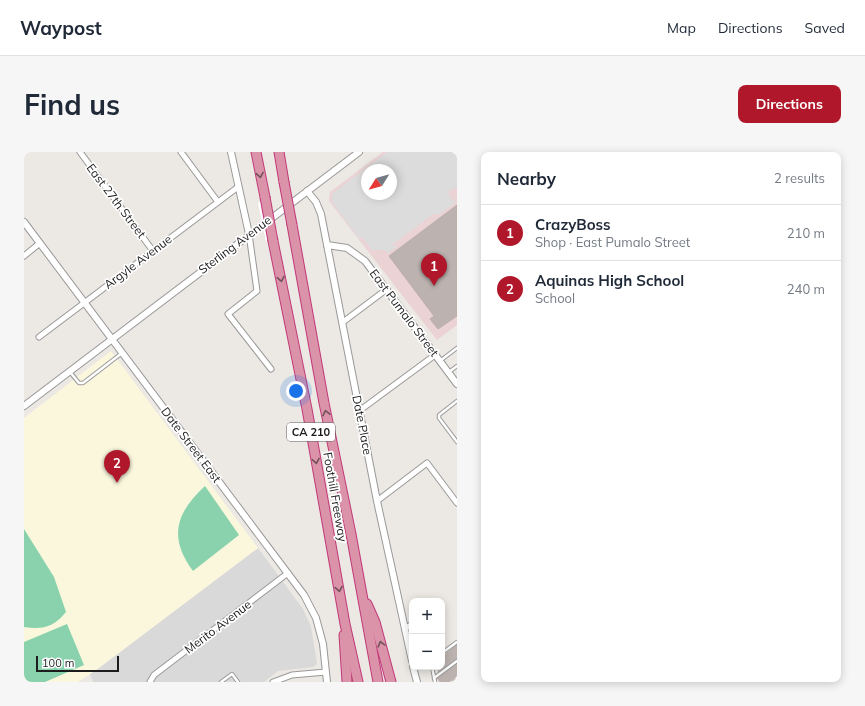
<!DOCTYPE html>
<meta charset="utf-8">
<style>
:root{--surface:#fff;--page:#f6f6f7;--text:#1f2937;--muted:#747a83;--line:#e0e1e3;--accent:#b0172a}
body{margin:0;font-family:Mulish,sans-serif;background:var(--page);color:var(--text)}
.controls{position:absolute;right:12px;bottom:12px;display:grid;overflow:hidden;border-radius:8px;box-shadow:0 2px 10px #0003}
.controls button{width:36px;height:36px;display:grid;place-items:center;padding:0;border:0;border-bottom:1px solid var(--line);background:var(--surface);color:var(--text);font:20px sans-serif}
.compass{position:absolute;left:337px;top:12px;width:36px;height:36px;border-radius:50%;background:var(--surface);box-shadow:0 2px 10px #0003;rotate:233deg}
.scale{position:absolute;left:12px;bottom:10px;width:83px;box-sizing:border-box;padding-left:4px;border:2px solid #1c1c1c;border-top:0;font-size:11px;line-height:14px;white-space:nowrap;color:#1c1c1c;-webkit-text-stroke:3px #fff;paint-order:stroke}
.you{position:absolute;left:272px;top:239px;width:14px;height:14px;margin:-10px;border:3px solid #fff;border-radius:50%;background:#1a73e8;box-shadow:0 0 0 6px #1a73e833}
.badge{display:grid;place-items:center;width:26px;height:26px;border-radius:50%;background:var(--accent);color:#fff;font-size:13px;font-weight:700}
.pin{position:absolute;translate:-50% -33px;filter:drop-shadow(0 1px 2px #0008)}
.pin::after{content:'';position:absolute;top:21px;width:14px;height:12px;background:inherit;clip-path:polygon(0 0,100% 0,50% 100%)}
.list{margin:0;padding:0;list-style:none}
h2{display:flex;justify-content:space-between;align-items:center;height:52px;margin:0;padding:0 16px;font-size:17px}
h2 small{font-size:13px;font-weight:400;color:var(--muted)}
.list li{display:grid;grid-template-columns:26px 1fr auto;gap:12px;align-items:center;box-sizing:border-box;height:56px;padding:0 16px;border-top:1px solid var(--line)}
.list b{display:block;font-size:15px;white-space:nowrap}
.list p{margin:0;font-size:13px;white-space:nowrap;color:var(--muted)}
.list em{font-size:13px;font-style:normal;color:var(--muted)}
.map{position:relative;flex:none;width:433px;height:530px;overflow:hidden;border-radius:8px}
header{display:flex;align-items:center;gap:24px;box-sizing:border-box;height:56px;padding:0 20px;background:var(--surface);border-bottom:1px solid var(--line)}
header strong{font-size:19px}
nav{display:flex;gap:22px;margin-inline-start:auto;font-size:14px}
.intro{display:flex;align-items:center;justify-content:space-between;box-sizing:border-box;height:96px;padding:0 24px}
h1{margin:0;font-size:28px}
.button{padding:10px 18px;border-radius:8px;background:var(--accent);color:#fff;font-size:14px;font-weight:700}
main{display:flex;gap:24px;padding:0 24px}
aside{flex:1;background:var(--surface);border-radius:8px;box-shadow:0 2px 10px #0003}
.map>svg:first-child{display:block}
.residential{fill:#dad9d9}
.commercial{fill:#ebd3d5;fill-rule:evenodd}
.education{fill:#faf7dd}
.pitch{fill:#89d2ad}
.parking{fill:#dcdcdc;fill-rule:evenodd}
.pier{fill:#fff}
.building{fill:#bcb3b0;stroke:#bcada7}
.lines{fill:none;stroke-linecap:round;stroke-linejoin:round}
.service-casing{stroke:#999;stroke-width:4.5}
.minor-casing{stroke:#999;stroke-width:7}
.tertiary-casing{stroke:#999;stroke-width:8}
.motorway-casing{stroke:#c13878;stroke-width:11}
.service{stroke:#fff;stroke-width:2.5}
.minor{stroke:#fff;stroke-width:5}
.tertiary{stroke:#fff;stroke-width:6}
.motorway{stroke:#db93a9;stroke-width:9}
.motorway-bridge-casing{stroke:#c13878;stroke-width:11;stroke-linecap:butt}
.motorway-bridge{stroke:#db93a9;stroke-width:9}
.oneway{stroke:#72525b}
.labels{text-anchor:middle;stroke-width:3.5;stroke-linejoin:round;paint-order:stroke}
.shield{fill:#fff;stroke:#606060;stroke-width:1}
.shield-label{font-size:11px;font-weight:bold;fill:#1c1c1c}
.street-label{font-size:12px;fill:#1c1c1c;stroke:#fff}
</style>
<header>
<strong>Waypost</strong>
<nav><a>Map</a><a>Directions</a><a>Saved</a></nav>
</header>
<div class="intro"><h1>Find us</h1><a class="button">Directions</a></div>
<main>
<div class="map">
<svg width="433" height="530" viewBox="0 0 433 530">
<rect width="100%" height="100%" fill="#ece8e3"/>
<path class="residential" d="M234,396l45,61 8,18 6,37 -4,3 -35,4 -14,11h-171l-3,-8z"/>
<path class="commercial" d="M359,0h74v173l-20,15 -108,-139 1,-9zM343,18h24v24h-24z"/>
<path class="education" d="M87,199l147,197 -159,120 -21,14h-54v-264z"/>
<g class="pitch">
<path d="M181,334l34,49 -46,36c-25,-34 -17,-58 12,-85z"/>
<path d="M0,377l30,48 12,35c-12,15 -24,18 -42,15z"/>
<path d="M43,472l17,41 -39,17h-21v-40z"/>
</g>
<path class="parking" d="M363,0h70v35l-9,5 4,8 4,2 -16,12h-7l-41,31 5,2 -9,6 -4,-3h-12l-11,-14 -1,4 -28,-38v-8zM343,18h24v24h-24z"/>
<path class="pier" d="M246,43l8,41 -12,6 -8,-39z"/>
<g class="building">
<path d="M433,53v111l-19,13 -8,-10 4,-3 -45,-60z"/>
<path d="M433,493v14l-18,13 -3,-5h6v-10z"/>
<path d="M433,511v13l-8,6h-9l-3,-4z"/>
</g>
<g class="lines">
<g class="service-casing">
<g id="service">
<path d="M416,209l17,-13"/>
<path d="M46,220l9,11h4l39,-30"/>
<path d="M425,220l8,-6"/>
<path d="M433,249l-18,14v3l18,24"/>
<path d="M418,501l15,-11"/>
<path d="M408,515l3,15"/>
<path d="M390,517l7,-2"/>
<path d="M410,526l23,-17"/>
<path d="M197,530l11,-8 6,8"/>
<path d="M430,530l3,-2"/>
</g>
</g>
<g class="minor-casing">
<g id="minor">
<path d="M56,0l73,99"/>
<path d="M157,0l37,50"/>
<path d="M225,82l8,57 -29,23 43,55"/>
<path d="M0,104l16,-13"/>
<path d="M319,170l44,-33"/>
<path d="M15,185l199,-150"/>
<path d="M335,259l76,-56"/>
<path d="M353,349l50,-38 30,40"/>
<path d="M381,477l7,-5"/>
<path d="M126,530l4,-7 134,-102"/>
<path d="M249,530l19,-7 34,-3"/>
</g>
</g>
<g class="tertiary-casing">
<g id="tertiary">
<path d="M207,0l18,82"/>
<path d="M283,39l9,11 5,12 56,287 35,160"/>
<path d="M0,70l280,373 12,23 7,26 4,38"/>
<path d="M303,93l20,3 18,13 92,123"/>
<path d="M0,254l335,-254"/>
<path d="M389,515l4,15"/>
</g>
</g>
<g class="motorway-casing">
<g id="motorway">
<path d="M232,0l9,45"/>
<path d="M255,0l5,30"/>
<path d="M268,73l32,178 27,131 27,148"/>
<path d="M249,89l34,168 38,215 13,58"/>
<path d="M343,452l8,18 16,60"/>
<path d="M320,483l3,47"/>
</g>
</g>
<use href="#service" class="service"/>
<use href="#minor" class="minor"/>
<use href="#tertiary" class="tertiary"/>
<use href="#motorway" class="motorway"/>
<g class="motorway-bridge-casing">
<g id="motorway-bridge">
<path d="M260,30l8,43"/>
<path d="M241,45l8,44"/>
</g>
</g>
<use href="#motorway-bridge" class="motorway-bridge"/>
</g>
<defs><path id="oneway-chevron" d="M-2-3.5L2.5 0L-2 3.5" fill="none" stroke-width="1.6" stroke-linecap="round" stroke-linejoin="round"/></defs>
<g class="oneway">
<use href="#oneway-chevron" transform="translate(236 23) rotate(80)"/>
<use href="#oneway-chevron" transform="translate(257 127) rotate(79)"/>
<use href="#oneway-chevron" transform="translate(302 261) rotate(-102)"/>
<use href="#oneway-chevron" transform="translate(292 309) rotate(80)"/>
<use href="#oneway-chevron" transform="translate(315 437) rotate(80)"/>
<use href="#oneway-chevron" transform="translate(357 492) rotate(-105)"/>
</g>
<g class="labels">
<rect class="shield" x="263" y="271" width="48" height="18" rx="3"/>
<g class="shield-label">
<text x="287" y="284">CA 210</text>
</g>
<g class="street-label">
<text transform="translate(92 49) rotate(53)" y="4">East 27th Street</text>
<text transform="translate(211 93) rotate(-37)" y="4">Sterling Avenue</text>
<text transform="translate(114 110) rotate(-37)" y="4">Argyle Avenue</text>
<text transform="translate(380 161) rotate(53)" y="4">East Pumalo Street</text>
<text transform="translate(338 273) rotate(79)" y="4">Date Place</text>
<text transform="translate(167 293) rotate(53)" y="4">Date Street East</text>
<text transform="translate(311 345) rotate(80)" y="4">Foothill Freeway</text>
<text transform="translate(194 475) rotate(-37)" y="4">Merito Avenue</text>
</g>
</g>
</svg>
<div class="controls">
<button>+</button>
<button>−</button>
</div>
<svg class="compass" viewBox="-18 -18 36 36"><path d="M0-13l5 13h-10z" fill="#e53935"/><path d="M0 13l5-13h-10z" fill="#747a83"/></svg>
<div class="scale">100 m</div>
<div class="you"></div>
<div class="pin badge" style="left:410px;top:134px">1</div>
<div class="pin badge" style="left:93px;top:331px">2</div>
</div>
<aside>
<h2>Nearby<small>2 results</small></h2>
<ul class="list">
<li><span class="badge">1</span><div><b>CrazyBoss</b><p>Shop · East Pumalo Street</p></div><em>210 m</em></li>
<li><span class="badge">2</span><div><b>Aquinas High School</b><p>School</p></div><em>240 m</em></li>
</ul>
</aside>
</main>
